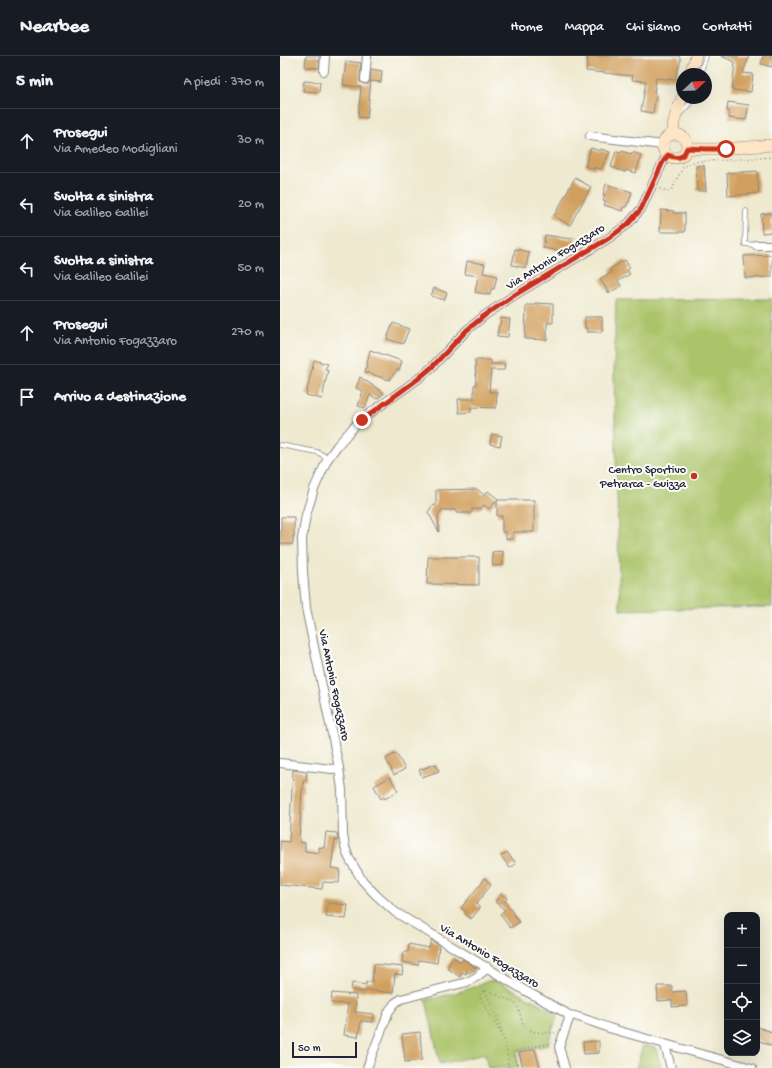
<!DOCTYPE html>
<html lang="it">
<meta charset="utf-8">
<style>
:root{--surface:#171b24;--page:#242831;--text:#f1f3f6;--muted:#9ea1a6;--line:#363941}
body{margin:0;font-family:"Gochi Hand",sans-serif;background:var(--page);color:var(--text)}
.controls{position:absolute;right:12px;bottom:12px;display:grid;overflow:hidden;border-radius:8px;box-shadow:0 4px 16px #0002}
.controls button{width:36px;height:36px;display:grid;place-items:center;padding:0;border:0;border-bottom:1px solid var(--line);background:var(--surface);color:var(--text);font:20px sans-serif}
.compass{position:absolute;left:396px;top:12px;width:36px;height:36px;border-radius:50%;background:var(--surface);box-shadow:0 4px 16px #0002;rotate:67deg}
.scale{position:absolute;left:12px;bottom:10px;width:65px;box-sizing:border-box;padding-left:4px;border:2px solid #22223b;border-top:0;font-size:11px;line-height:14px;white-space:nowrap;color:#22223b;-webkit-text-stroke:3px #fdfcf7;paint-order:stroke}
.stop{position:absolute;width:12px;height:12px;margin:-9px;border:3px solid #c8321e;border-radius:50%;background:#fff}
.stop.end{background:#c8321e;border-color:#fff;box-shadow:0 1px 4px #0008}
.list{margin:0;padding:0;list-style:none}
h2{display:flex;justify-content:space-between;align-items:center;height:52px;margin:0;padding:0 16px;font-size:17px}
h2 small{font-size:13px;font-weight:400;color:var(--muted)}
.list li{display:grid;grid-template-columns:26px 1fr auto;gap:12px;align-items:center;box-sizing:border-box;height:64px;padding:0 16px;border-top:1px solid var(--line)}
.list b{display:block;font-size:15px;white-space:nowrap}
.list p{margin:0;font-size:13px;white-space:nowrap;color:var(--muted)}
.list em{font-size:13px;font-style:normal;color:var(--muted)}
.icon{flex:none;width:22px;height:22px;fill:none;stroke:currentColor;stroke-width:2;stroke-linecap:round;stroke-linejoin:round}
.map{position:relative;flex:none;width:492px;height:1012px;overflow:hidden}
header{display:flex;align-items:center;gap:24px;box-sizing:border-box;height:56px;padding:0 20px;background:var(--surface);border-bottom:1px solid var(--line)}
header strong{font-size:19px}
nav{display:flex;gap:22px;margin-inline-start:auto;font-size:14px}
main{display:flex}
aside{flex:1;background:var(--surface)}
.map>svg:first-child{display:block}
.green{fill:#abc46a;stroke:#667352}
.building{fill:#d1a05f}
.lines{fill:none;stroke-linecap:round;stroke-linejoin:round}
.lane-casing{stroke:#888685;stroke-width:5.5}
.street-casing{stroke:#888685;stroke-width:10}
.secondary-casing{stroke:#888685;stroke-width:12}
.path{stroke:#888685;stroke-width:1.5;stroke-dasharray:1 3;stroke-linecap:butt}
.lane{stroke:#fff;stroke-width:4}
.street{stroke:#fff;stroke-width:8}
.secondary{stroke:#fee5c5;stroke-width:11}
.route{stroke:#c8321e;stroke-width:5}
.poi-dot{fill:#c8321e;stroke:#fdfcf7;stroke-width:1.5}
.labels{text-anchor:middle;stroke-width:4;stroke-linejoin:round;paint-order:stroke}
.street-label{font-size:12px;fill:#22223b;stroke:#fdfcf7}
.poi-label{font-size:12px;fill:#22223b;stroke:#fdfcf7;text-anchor:end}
</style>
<header>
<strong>Nearbee</strong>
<nav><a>Home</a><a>Mappa</a><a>Chi siamo</a><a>Contatti</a></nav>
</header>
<main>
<aside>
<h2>5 min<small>A piedi · 370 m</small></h2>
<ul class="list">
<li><svg class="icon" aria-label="ahead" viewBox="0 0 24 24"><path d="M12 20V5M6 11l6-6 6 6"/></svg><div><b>Prosegui</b><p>Via Amedeo Modigliani</p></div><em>30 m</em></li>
<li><svg class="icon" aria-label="left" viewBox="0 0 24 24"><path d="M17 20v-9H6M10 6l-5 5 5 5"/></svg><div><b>Svolta a sinistra</b><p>Via Galileo Galilei</p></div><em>20 m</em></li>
<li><svg class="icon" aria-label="left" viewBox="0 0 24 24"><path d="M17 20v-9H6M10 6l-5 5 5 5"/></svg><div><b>Svolta a sinistra</b><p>Via Galileo Galilei</p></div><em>50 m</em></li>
<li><svg class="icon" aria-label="ahead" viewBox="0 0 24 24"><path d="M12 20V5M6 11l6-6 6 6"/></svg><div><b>Prosegui</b><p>Via Antonio Fogazzaro</p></div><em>270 m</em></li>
<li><svg class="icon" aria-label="arrive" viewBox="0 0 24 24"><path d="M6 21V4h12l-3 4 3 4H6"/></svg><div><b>Arrivo a destinazione</b></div></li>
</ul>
</aside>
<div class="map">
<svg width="492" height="1012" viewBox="0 0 492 1012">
<rect width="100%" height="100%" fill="#fdfcf7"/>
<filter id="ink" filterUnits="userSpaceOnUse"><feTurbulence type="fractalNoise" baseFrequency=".025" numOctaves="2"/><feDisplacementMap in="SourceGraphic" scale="8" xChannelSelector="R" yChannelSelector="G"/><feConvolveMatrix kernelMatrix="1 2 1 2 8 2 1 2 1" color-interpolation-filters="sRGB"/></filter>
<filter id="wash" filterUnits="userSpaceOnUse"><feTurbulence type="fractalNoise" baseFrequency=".012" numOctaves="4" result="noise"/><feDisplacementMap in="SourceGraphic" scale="16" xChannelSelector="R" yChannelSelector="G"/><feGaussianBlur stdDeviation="0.9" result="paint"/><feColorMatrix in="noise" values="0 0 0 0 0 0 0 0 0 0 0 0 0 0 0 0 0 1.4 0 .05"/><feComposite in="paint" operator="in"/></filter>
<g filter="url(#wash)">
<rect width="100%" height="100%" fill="#eee9cf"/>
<g class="green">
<path d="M492,243v308l-152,3 -6,-237 2,-73z"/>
<path d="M208,925h5l6,1 56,30 2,5 -8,23 -1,5 -32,7 3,16h-31l-3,-14 -45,10 -14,-64c22,-5 43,-10 62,-19z"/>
<path d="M363,989l13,3 5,20h-25z"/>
</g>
<g id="blocks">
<g class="building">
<path d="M26,0h13v12l-14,-1z"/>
<path d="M308,0h91l2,4 -6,20 -19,-2 -2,16 2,1 -3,18 -12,-2 5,-30 -14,-1 1,-4 -47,-5z"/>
<path d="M441,0h28l-6,17 10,1 -2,18 -19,-2 3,-28z"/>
<path d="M483,0h9v11l-11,-3z"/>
<path d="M66,5l15,2 -1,16v3l4,2h4l2,-2 1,-13 11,2 -1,11 -10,-1 -4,37 -9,-1 3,-30 -18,-2z"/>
<path d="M24,25l16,1 -1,10 -16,-1z"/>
<path d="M448,46l21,3 -3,15 -17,-2v-7h-2z"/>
<path d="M311,92l9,3 1,-2 9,3 -9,17 -6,-2v2l-10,-3z"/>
<path d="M336,95l5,2 1,-2 9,3 1,-2 9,3 -5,18 -10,-3 -1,2 -14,-5z"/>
<path d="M424,109l2,26h-9l-1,-25z"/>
<path d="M477,115l2,22 -31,3 -1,-23z"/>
<path d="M295,122l16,9 -21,38 -16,-9z"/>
<path d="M326,128l26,8 -3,10h-1l-2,5h-3l-1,4 -18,-6 2,-4h-3l2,-6h-2z"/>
<path d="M381,154l13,1 -1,2h12v19h-25z"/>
<path d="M492,157v19l-10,1 -1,-19z"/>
<path d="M265,179l26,4 2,-2 6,5 -10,12 -2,-2 -24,-4z"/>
<path d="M235,193l14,3 -3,16 -14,-3z"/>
<path d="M492,199v22l-27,1 -1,-22z"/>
<path d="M345,204l5,8 -3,2 3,4 -12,7 3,5 -12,7 -9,-14 12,-7 -2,-3z"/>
<path d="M187,205l18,3 -2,9 14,3 -3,13h-3l-1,6 -15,-3 3,-16 -13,-2z"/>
<path d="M154,232l13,5 -3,7 -13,-4z"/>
<path d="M255,247l18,1v19h-6v17l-22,-1 1,-34h9z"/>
<path d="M305,261h17v15h-15v-4h-2z"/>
<path d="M221,262l9,1 -2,18 -11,-1 2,-11h1z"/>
<path d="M113,267l16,6 -6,15 -16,-5z"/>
<path d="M90,294l32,11 -3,10 -2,-1 -8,10 -24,-8z"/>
<path d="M34,304l14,4 -3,5 3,1 -6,29 -16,-4z"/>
<path d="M195,304h16v4h14l-1,6h-13l-2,22h8l-1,16 -25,-1v5l-12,1 -1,-14h16v-14h2z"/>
<path d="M80,321l24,16 -7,6 -7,-4 -5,13 -7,-2 5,-15 -7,-3z"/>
<path d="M212,378l10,2 -2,10 -10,-2z"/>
<path d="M197,433l7,6 4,-4 10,8 -9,10 -5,-4 -4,4h-8v4h-16v-3h-15l-3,6 1,16 -11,-20 4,-6 4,-1v-15z"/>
<path d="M217,444h37v32h-21v7h-7v-7h-4v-16h-5z"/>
<path d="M1,461h13v19h-1v8h-12z"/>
<path d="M223,495v14l-10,1 -1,-14z"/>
<path d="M148,501h51v28l-52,-1z"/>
<path d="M116,697l9,16 -11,6 -8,-16z"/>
<path d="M156,708l3,7 -17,6 -3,-7z"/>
<path d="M13,714l14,2 -1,9h-3v9h-1l-3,52 6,1v8l14,2v-6l5,1 2,-16 11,1 1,8 -3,-1 -4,28 9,1 -1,14 -16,-1 -1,7 -42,-4v-44l9,1z"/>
<path d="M110,721l8,14 -13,8 -1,-2 -3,2 -7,-13z"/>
<path d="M227,796l9,12 -6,4 -9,-12z"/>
<path d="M205,822l6,7 -15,19 4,4 -9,11 -6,-5 1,-2 -5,-4z"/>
<path d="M221,838l6,4 -2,3 14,21 -9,6 -10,-14 5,-4 -10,-8z"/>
<path d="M48,847l20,2 -2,14 -20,-2z"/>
<path d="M151,884l8,5 -2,18 -18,-3 -1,5 -16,-3 1,-10h5l1,-8 20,4z"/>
<path d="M173,901l8,5 2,-3 13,9 -2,3 -2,-1 -2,3 -3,-2 -1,3 -4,-2 -2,5 -13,-9z"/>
<path d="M94,908l29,3 -1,8 -7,-1 -2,19 -27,-3 -1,2 -14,-2 1,-7 14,2v-3h6z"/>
<path d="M377,930h15v6l14,-1 1,15 -15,1v-7l-14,1z"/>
<path d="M52,937l24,2 -1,17 19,2 -1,8 -12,-1 -3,16 -14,-2 4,-31 -17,-1z"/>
<path d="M477,971l15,5v14l-15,-6z"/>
<path d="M140,976l2,28 -17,2 -3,-28z"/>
<path d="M319,985v12l-15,1 -1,-12z"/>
<path d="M255,993l5,19h-17l-4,-15z"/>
</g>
</g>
</g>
<g filter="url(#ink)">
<use href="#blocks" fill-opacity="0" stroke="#888685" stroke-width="1"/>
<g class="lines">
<g class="lane-casing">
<g id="lane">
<path d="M420,18l6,-18"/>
<path d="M401,57l11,-12 1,-3"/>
<path d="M466,155l-1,33 11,1"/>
<path d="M0,389l37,7 11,6"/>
</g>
</g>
<g class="street-casing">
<g id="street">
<path d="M44,15l1,-15"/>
<path d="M85,23l2,-23"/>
<path d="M310,80l73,9"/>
<path d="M388,99l-5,7 -22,47 -13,15 -19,14 -96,58 -29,20 -17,14 -35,37 -14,12 -56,40 -10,10 -15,17 -10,14 -13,29 -8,26 -4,24 1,33 3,36 33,160 3,22 1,45 2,12 4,11 13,22 14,15 19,17 129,78 42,23 2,2c7,-1 32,10 41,13 48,14 95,27 143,40"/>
<path d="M476,189h16"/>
<path d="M0,707l52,6 7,-1"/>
<path d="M385,989l6,23"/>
<path d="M87,1012l22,-57 6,-8 6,-4 66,-17c8,-4 14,-7 20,-15"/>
<path d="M285,1012l-6,-21 10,-28 -1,-4"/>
</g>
</g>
<g class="secondary-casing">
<g id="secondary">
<path d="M410,18l6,-18"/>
<path d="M393,78c-1,-13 5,-25 9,-36"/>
<circle cx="395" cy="90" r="12"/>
<path d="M407,92c28,3 57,-1 85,-3"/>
</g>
</g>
<g class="path">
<path d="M380,133l8,2 4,-2 11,-22 11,-5 78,-5"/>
<path d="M205,935l12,26 6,18"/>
<path d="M228,1012v-9l-4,-20 -23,-40c-1,-3 -1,-5 1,-8 8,-1 11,2 17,5 4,2 10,4 14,6 9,6 6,21 14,27 6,4 21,4 28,4"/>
<path d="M238,1012l-4,-17 38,-8"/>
</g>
<use href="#lane" class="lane"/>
<use href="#street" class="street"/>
<use href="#secondary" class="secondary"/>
</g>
</g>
<g class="lines" filter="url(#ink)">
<path class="route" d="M82,364l56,-41 14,-12 35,-37 17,-14 29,-20 96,-58 19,-14 13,-15 22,-47 5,-7c10,5 15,3 19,-7l19,1h20"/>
</g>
<circle class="poi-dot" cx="414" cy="420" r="4"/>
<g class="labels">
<g class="street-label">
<text transform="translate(275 200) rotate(-32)" y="4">Via Antonio Fogazzaro</text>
<text transform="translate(55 629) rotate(78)" y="4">Via Antonio Fogazzaro</text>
<text transform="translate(210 899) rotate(31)" y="4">Via Antonio Fogazzaro</text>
</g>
<g class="poi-label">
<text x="406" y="417">Centro Sportivo<tspan x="406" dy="14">Petrarca - Guizza</tspan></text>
</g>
</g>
</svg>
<div class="controls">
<button>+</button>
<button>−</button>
<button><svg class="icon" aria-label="locate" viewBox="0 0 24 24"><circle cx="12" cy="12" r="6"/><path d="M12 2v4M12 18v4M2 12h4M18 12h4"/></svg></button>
<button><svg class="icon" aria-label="layers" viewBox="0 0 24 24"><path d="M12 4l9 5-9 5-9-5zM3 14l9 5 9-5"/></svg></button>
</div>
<svg class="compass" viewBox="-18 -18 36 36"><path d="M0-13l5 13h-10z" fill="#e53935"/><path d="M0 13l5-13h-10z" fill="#9ea1a6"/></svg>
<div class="scale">50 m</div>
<div class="stop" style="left:446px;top:93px"></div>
<div class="stop end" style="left:82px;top:364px"></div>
</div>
</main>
